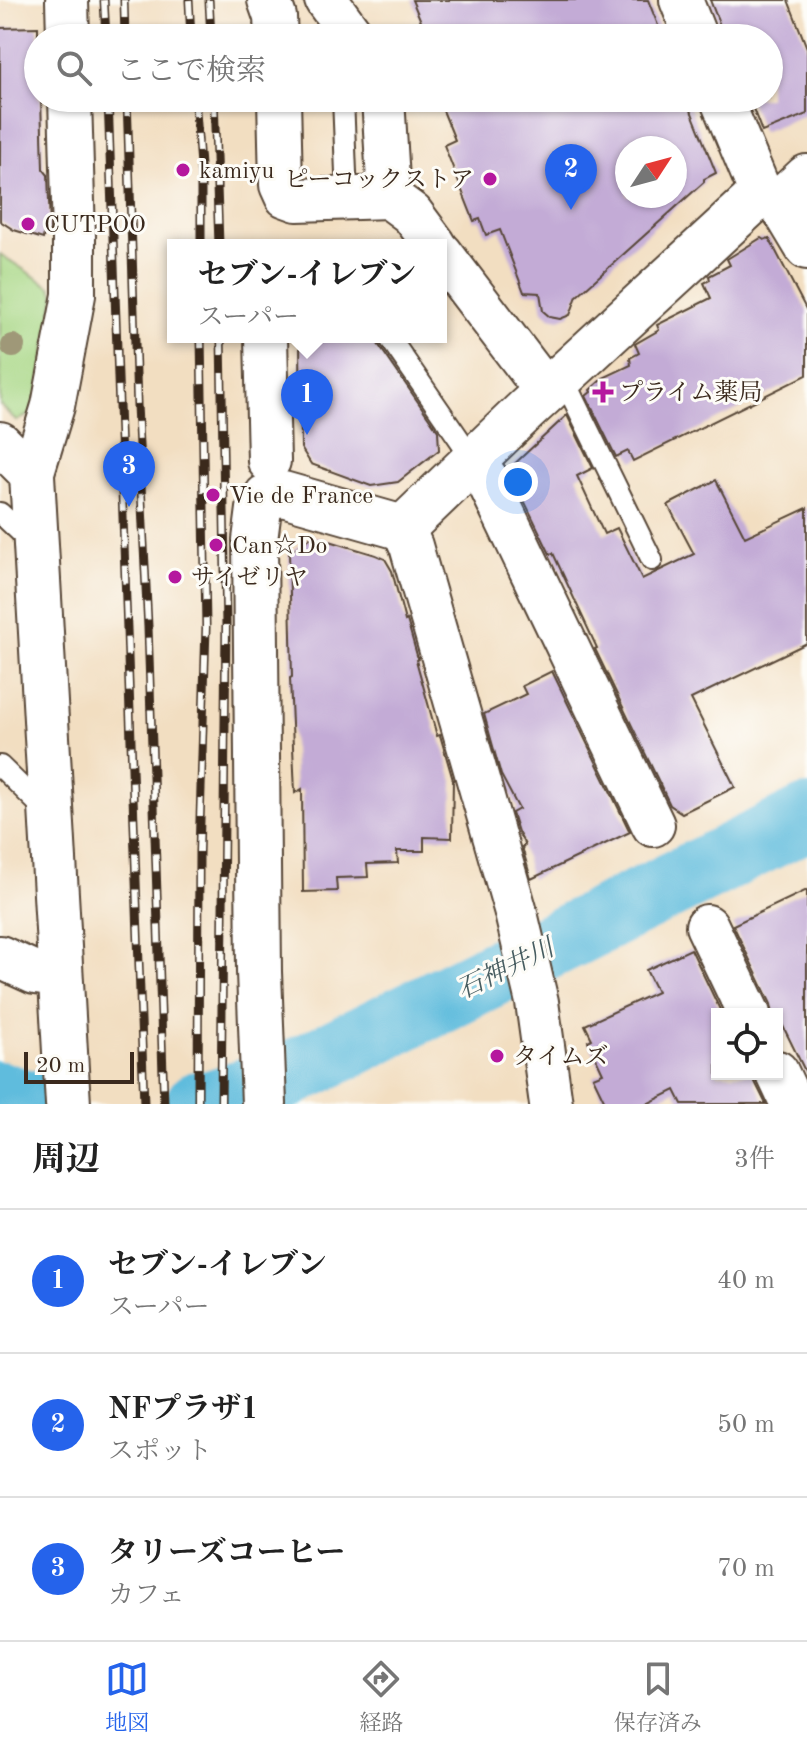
<!DOCTYPE html>
<html lang="ja">
<meta charset="utf-8">
<style>
:root{--surface:#fff;--page:#f2f2f2;--text:#222;--muted:#767676;--line:#e0e0e0;--accent:#2563eb}
body{margin:0;font-family:"Old Standard TT","Noto Serif JP",serif;background:var(--page);color:var(--text)}
.controls{position:absolute;right:24px;bottom:24px;display:grid;overflow:hidden;border-radius:0px;box-shadow:0 2px 6px #0004}
.controls button{width:72px;height:72px;display:grid;place-items:center;padding:0;border:0;border-bottom:2px solid var(--line);background:var(--surface);color:var(--text);font:40px sans-serif}
.compass{position:absolute;left:615px;top:136px;width:72px;height:72px;border-radius:50%;background:var(--surface);box-shadow:0 2px 6px #0004;rotate:54deg}
.scale{position:absolute;left:24px;bottom:20px;width:110px;box-sizing:border-box;padding-left:8px;border:4px solid #3b2a1e;border-top:0;font-size:22px;line-height:28px;white-space:nowrap;color:#3b2a1e;-webkit-text-stroke:6px #fdfcf7;paint-order:stroke}
.you{position:absolute;left:518px;top:482px;width:28px;height:28px;margin:-20px;border:6px solid #fff;border-radius:50%;background:#1a73e8;box-shadow:0 0 0 12px #1a73e833}
.badge{display:grid;place-items:center;width:52px;height:52px;border-radius:50%;background:var(--accent);color:#fff;font-size:26px;font-weight:700}
.pin{position:absolute;translate:-50% -66px;filter:drop-shadow(0 2px 4px #0008)}
.pin::after{content:'';position:absolute;top:42px;width:28px;height:24px;background:inherit;clip-path:polygon(0 0,100% 0,50% 100%)}
.popup{position:absolute;left:167px;top:239px;width:280px;height:104px;box-sizing:border-box;display:grid;place-content:center;border-radius:0px;background:var(--surface);filter:drop-shadow(0 2px 6px #0005);font-size:26px;white-space:nowrap;color:var(--muted)}
.popup b{font-size:30px;color:var(--text)}
.popup::after{content:'';position:absolute;left:50%;top:100%;margin-left:-16px;border:16px solid transparent;border-top-color:var(--surface)}
.list{margin:0;padding:0;list-style:none}
h2{display:flex;justify-content:space-between;align-items:center;height:104px;margin:0;padding:0 32px;font-size:34px}
h2 small{font-size:26px;font-weight:400;color:var(--muted)}
.list li{display:grid;grid-template-columns:52px 1fr auto;gap:24px;align-items:center;box-sizing:border-box;height:144px;padding:0 32px;border-top:2px solid var(--line)}
.list b{display:block;font-size:30px;white-space:nowrap}
.list p{margin:0;font-size:26px;white-space:nowrap;color:var(--muted)}
.list em{font-size:26px;font-style:normal;color:var(--muted)}
.icon{flex:none;width:44px;height:44px;fill:none;stroke:currentColor;stroke-width:2;stroke-linecap:round;stroke-linejoin:round}
.map{position:relative;flex:none;width:807px;height:1104px;overflow:hidden}
.search{position:absolute;background:var(--surface);box-shadow:0 2px 6px #0004;left:24px;right:24px;top:24px;height:88px;display:flex;align-items:center;gap:20px;box-sizing:border-box;padding:0 28px;border-radius:44px;color:var(--muted);font-size:30px}
.sheet{height:536px;background:var(--surface)}
nav{display:flex;justify-content:space-around;align-items:center;box-sizing:border-box;height:112px;border-top:2px solid var(--line);background:var(--surface);font-size:22px;color:var(--muted)}
nav a{display:grid;justify-items:center;gap:4px}
nav .on{color:var(--accent)}
.map>svg:first-child{display:block}
.green{fill:#a7d785;stroke:#718052;stroke-width:2}
.lines{fill:none;stroke-linecap:round;stroke-linejoin:round}
.river{stroke:#5ebcdd;stroke-width:66}
.building{fill:#c3abd6;fill-rule:evenodd}
.lane-casing{stroke:#564536;stroke-width:24}
.street-casing{stroke:#564536;stroke-width:46}
.secondary-casing{stroke:#564536;stroke-width:48}
.lane{stroke:#fff;stroke-width:20}
.street{stroke:#fff;stroke-width:42}
.secondary{stroke:#fff;stroke-width:44}
.rail-casing{stroke:#3b2a1e;stroke-width:9}
.rail{stroke:#fdfcf7;stroke-width:6;stroke-dasharray:18;stroke-linecap:butt}
.tree{fill:#9f9878}
.poi-dot{fill:#b5179e;stroke:#fdfcf7;stroke-width:3}
.labels{text-anchor:middle;stroke-width:6;stroke-linejoin:round;paint-order:stroke}
.poi-label{font-size:24px;fill:#3b2a1e;stroke:#fdfcf7;text-anchor:start}
.water-label{font-size:26px;font-style:italic;fill:#475d61;stroke:#fdfcf7}
</style>
<div class="map">
<svg width="807" height="1104" viewBox="0 0 807 1104">
<rect width="100%" height="100%" fill="#fdfcf7"/>
<filter id="ink" filterUnits="userSpaceOnUse"><feTurbulence type="fractalNoise" baseFrequency=".0125" numOctaves="2"/><feDisplacementMap in="SourceGraphic" scale="16" xChannelSelector="R" yChannelSelector="G"/><feConvolveMatrix kernelMatrix="1 2 1 2 8 2 1 2 1" color-interpolation-filters="sRGB"/></filter>
<filter id="wash" filterUnits="userSpaceOnUse"><feTurbulence type="fractalNoise" baseFrequency=".006" numOctaves="4" result="noise"/><feDisplacementMap in="SourceGraphic" scale="32" xChannelSelector="R" yChannelSelector="G"/><feGaussianBlur stdDeviation="1.8" result="paint"/><feColorMatrix in="noise" values="0 0 0 0 0 0 0 0 0 0 0 0 0 0 0 0 0 1.4 0 .05"/><feComposite in="paint" operator="in"/></filter>
<g filter="url(#wash)">
<rect width="100%" height="100%" fill="#f2dec1"/>
<path class="green" d="M0,254l52,34 3,8 -21,117 -18,8 -16,-16z"/>
<g class="lines">
<g class="river">
<path d="M0,1094l18,6 20,4"/>
<path d="M198,1104l13,-1 70,-24 526,-261"/>
</g>
</g>
<g id="blocks">
<g class="building">
<path d="M412,0h236l15,38h-235z"/>
<path d="M710,0h78l19,48v66l-45,18 -13,-34h20v-60h-44z"/>
<path d="M38,27v71h3l2,71 5,6 2,53v4h-6l-1,7 -29,-9 -14,-9v-193z"/>
<path d="M469,98h217l30,75 -12,6v3l-127,114 -7,19 -10,4 -10,-2 -7,-6 -3,-18 -16,-1 -24,-62 -14,5 -6,-16 -6,2 -30,-76 11,-5 -13,-32zM627,148h48v48h-48z"/>
<path d="M761,238l3,2 5,-2 38,73v64l-174,86 -5,-10 -12,6 -30,-61 5,-4 -1,-2 13,-12 28,-13 -1,-7 9,-5 -4,-9 24,-14 -2,-5 54,-27 -7,-15 6,-3 -1,-4 21,-11 -3,-6z"/>
<path d="M300,337h76l2,7 60,87 1,19 -41,32 -27,4 -60,-22 -10,-16z"/>
<path d="M567,415l26,53 -16,8 27,58 13,-6 25,51 52,-25 -26,-49 48,-25 29,57 62,-29v135l-116,56 44,88 -53,26 -12,-8 -75,-156 2,-1 -44,-95 -3,1 -41,-85z"/>
<path d="M313,536l63,19 9,4 7,12 13,50 2,-1 11,39 -2,1 21,76 3,-1 13,45 -1,58 -28,-1v14h-27l1,12 -31,1 1,13 -32,1 1,13 -34,1 -1,-103 -7,4 -5,-115 2,-1 -3,-124z"/>
<path d="M552,671l78,161 -99,47 -9,-32 3,-2 -7,-13 -6,-19 7,-4 -18,-34 -17,-61 42,-20 -4,-8z"/>
<path d="M807,890v185l-30,-61h-4l-2,-10 -38,-79z"/>
<path d="M691,949l31,65h-5v60h37l1,8 11,22h-84l-7,-14 -28,14h-41l-13,-27 10,-4 -15,-32 4,-2 -7,-14 72,-33 -11,-22z"/>
</g>
</g>
</g>
<g filter="url(#ink)">
<use href="#blocks" fill-opacity="0" stroke="#564536" stroke-width="2"/>
<g class="lines">
<g class="lane-casing">
<g id="lane">
<path d="M343,98l4,100"/>
<path d="M389,337l84,122"/>
<path d="M562,376l90,184"/>
<path d="M0,513l32,30"/>
<path d="M0,766l46,45"/>
</g>
</g>
<g class="street-casing">
<g id="street">
<path d="M67,0l1,38"/>
<path d="M269,0l6,17 1,21"/>
<path d="M326,0l28,38"/>
<path d="M681,0l15,38"/>
<path d="M279,98l2,87 5,11 11,4 92,-3 -6,-99"/>
<path d="M721,98l40,96"/>
<path d="M389,197l23,17 23,31"/>
<path d="M441,253l105,138"/>
<path d="M266,337l3,124"/>
<path d="M0,443l32,32 21,-69 21,-111v-58l-4,-139"/>
<path d="M473,459l14,20 166,346"/>
<path d="M403,528l8,18 104,363 22,93 14,102"/>
<path d="M707,926l42,88"/>
<path d="M0,957l35,16 24,3"/>
<path d="M777,1072l15,32"/>
</g>
</g>
<g class="secondary-casing">
<g id="secondary">
<path d="M780,202l27,-25"/>
<path d="M32,475l36,629"/>
<path d="M264,1104l-5,-132 -4,-432 4,-31 7,-12 17,-3 120,34 123,-118 235,-216 19,8 27,45"/>
</g>
</g>
<use href="#lane" class="lane"/>
<use href="#street" class="street"/>
<use href="#secondary" class="secondary"/>
<g class="rail-casing">
<g id="rail">
<path d="M104,0l2,38"/>
<path d="M124,0l1,38"/>
<path d="M189,0l2,38"/>
<path d="M209,0l2,38"/>
<path d="M108,98l36,1006"/>
<path d="M127,98l10,307 11,222 16,477"/>
<path d="M195,98l6,81v66"/>
<path d="M214,98l5,147"/>
<path d="M221,337l5,288 -5,479"/>
<path d="M198,1104l1,-252 7,-225 -5,-290"/>
</g>
</g>
<use href="#rail" class="rail"/>
</g>
<circle class="tree" cx="13" cy="346" r="12"/>
</g>
<g class="poi-dot">
<circle cx="183" cy="170" r="8"/>
<circle cx="490" cy="179" r="8"/>
<circle cx="28" cy="224" r="8"/>
<path d="M599 380h8v8h8v8h-8v8h-8v-8h-8v-8h8z"/>
<circle cx="213" cy="495" r="8"/>
<circle cx="216" cy="545" r="8"/>
<circle cx="175" cy="577" r="8"/>
<circle cx="497" cy="1056" r="8"/>
</g>
<g class="labels">
<g class="poi-label">
<text x="199" y="178">kamiyu</text>
<text x="474" y="187" text-anchor="end">ピーコックストア</text>
<text x="44" y="232">CUTPOO</text>
<text x="619" y="400">プライム薬局</text>
<text x="229" y="503">Vie de France</text>
<text x="232" y="553">Can☆Do</text>
<text x="191" y="585">サイゼリヤ</text>
<text x="513" y="1064">タイムズ</text>
</g>
<g class="water-label">
<text transform="translate(505 968) rotate(-26)" y="9">石神井川</text>
</g>
</g>
</svg>
<div class="controls">
<button><svg class="icon" aria-label="locate" viewBox="0 0 24 24"><circle cx="12" cy="12" r="6"/><path d="M12 2v4M12 18v4M2 12h4M18 12h4"/></svg></button>
</div>
<svg class="compass" viewBox="-18 -18 36 36"><path d="M0-13l5 13h-10z" fill="#e53935"/><path d="M0 13l5-13h-10z" fill="#767676"/></svg>
<div class="scale">20 m</div>
<div class="you"></div>
<div class="pin badge" style="left:307px;top:435px">1</div>
<div class="popup"><b>セブン-イレブン</b>スーパー</div>
<div class="pin badge" style="left:571px;top:210px">2</div>
<div class="pin badge" style="left:129px;top:507px">3</div>
<div class="search"><svg class="icon" aria-label="search" viewBox="0 0 24 24"><circle cx="10" cy="10" r="6"/><path d="M15 15l6 6"/></svg>ここで検索</div>
</div>
<section class="sheet">
<h2>周辺<small>3件</small></h2>
<ul class="list">
<li><span class="badge">1</span><div><b>セブン-イレブン</b><p>スーパー</p></div><em>40 m</em></li>
<li><span class="badge">2</span><div><b>NFプラザ1</b><p>スポット</p></div><em>50 m</em></li>
<li><span class="badge">3</span><div><b>タリーズコーヒー</b><p>カフェ</p></div><em>70 m</em></li>
</ul>
</section>
<nav>
<a class="on"><svg class="icon" aria-label="map" viewBox="0 0 24 24"><path d="M3 6l6-2 6 2 6-2v14l-6 2-6-2-6 2zM9 4v14M15 6v14"/></svg>地図</a>
<a><svg class="icon" aria-label="directions" viewBox="0 0 24 24"><path d="M12 3l9 9-9 9-9-9zM9 14v-3h6M13 9l2 2-2 2"/></svg>経路</a>
<a><svg class="icon" aria-label="saved" viewBox="0 0 24 24"><path d="M7 4h10v16l-5-4-5 4z"/></svg>保存済み</a>
</nav>
